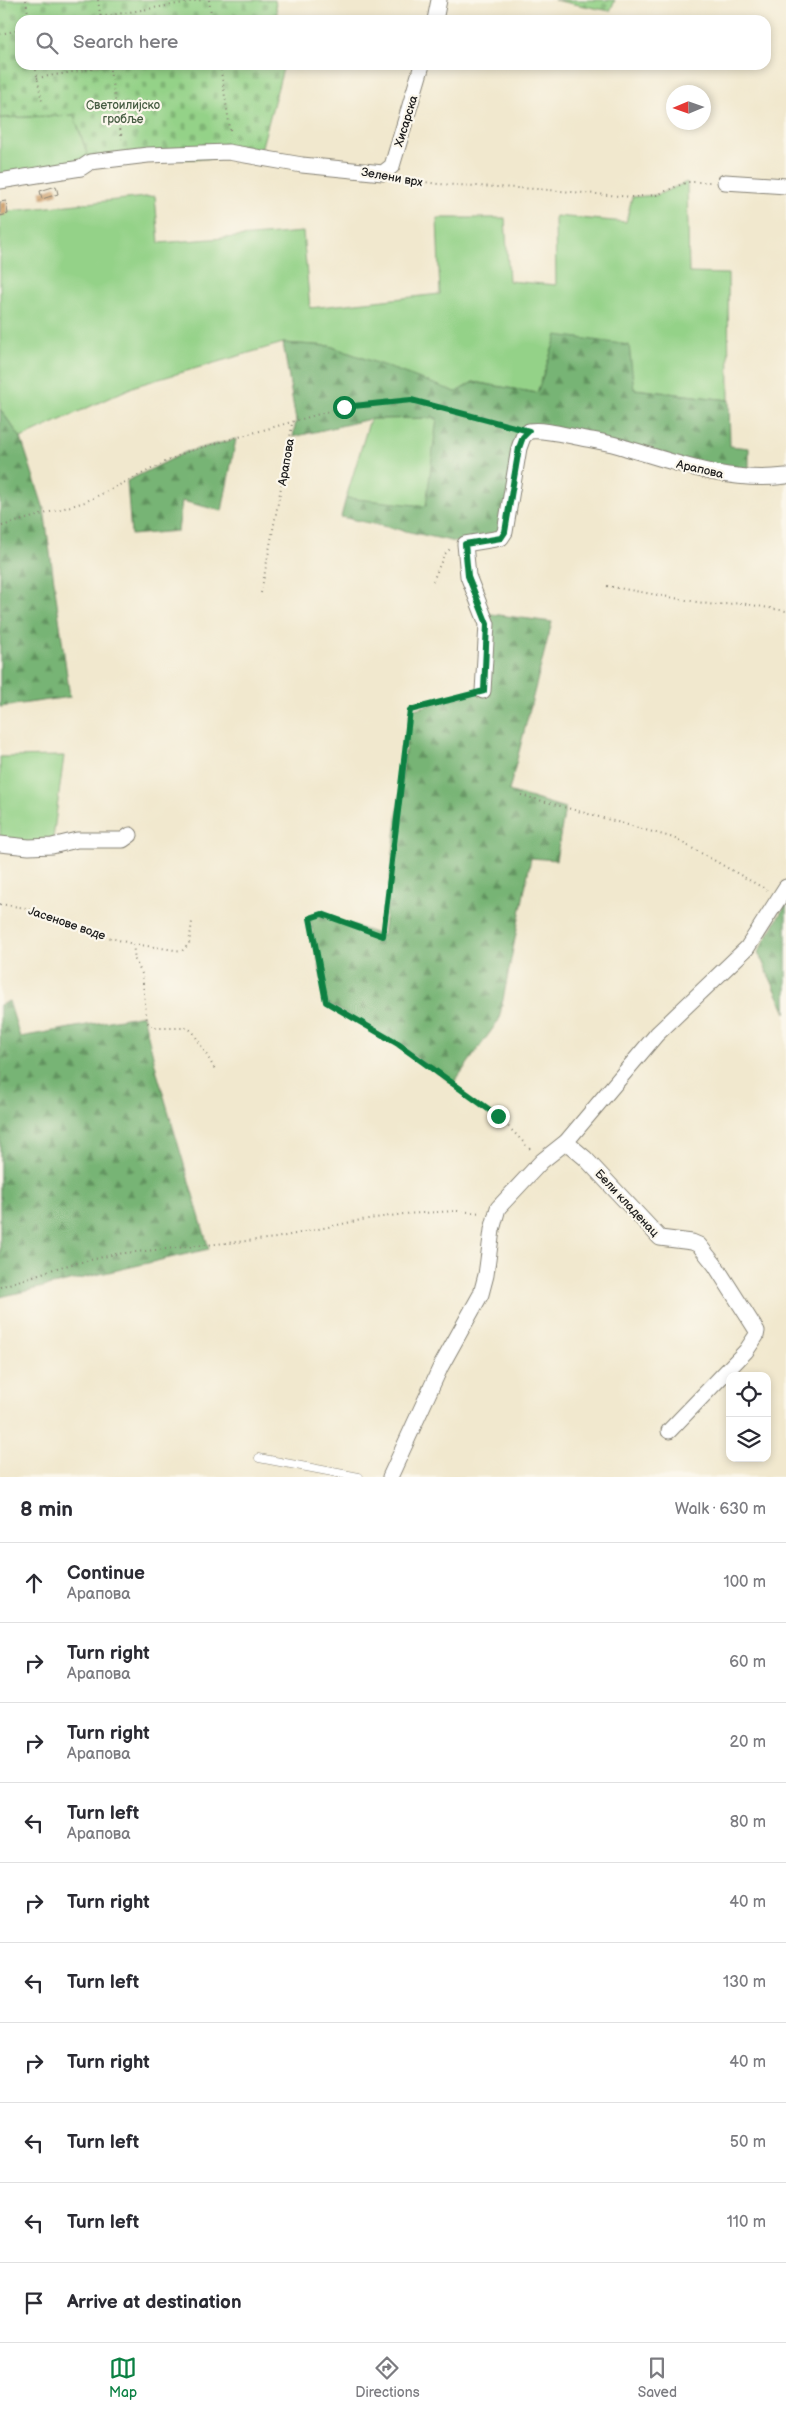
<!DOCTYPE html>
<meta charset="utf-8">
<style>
:root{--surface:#fff;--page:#f7f7f7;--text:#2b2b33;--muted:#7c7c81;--line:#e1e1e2;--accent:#0b8043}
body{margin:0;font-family:"Balsamiq Sans",sans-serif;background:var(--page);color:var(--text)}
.controls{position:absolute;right:15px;bottom:15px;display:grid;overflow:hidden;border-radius:10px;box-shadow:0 2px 8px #0003}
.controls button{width:45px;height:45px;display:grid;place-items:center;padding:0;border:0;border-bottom:1px solid var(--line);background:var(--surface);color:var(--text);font:25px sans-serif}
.compass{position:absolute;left:666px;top:85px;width:45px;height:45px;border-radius:50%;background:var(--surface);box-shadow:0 2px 8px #0003;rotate:268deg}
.stop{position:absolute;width:15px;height:15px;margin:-11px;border:4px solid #0b8043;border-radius:50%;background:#fff}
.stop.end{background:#0b8043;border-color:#fff;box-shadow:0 1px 5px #0008}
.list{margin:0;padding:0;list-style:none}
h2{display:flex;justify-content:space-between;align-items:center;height:65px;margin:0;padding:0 20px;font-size:21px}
h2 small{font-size:16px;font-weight:400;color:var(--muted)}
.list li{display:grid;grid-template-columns:32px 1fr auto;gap:15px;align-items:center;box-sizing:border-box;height:80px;padding:0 20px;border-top:1px solid var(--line)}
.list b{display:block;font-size:19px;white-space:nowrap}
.list p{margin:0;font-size:16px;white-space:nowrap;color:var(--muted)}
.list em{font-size:16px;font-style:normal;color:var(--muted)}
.icon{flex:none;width:28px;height:28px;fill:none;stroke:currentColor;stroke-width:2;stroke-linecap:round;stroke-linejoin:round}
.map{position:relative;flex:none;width:786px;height:1477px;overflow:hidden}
.search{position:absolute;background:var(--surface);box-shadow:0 2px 8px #0003;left:15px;right:15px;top:15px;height:55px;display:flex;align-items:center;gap:12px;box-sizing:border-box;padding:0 18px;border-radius:15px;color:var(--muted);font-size:19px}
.sheet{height:865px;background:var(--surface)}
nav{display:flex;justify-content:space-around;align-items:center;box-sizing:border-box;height:70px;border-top:1px solid var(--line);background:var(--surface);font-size:14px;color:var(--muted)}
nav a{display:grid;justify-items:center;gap:2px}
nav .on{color:var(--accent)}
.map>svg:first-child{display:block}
.green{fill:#94d288;stroke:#587752}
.forest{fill:url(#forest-firs);stroke:#4a6848}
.cemetery{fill:url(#cemetery-stones);stroke:#587752}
.building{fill:url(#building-hatch)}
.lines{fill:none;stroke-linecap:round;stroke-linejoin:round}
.lane-casing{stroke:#868275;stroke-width:9}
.street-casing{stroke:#868275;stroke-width:17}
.path{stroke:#868275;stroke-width:2;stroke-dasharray:1 4;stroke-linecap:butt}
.lane{stroke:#fff;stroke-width:8}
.street{stroke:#fff;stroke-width:15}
.route{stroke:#0b8043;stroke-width:6}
.labels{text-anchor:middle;stroke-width:4.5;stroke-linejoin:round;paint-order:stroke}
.park-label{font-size:12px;fill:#465c42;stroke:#fbf7ec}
.street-label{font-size:12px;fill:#1c1c1c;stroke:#fbf7ec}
</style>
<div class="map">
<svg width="786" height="1477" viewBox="0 0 786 1477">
<defs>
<pattern id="forest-firs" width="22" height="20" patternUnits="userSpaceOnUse" patternTransform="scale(1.25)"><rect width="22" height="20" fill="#77b474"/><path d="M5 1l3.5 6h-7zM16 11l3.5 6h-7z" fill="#61925e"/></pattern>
<pattern id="cemetery-stones" width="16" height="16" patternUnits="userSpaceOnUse" patternTransform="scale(1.25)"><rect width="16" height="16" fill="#94d288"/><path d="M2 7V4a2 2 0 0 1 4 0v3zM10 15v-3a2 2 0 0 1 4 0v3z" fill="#7fb475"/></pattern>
<pattern id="building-hatch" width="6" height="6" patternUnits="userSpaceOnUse" patternTransform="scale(1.25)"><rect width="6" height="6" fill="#cf985c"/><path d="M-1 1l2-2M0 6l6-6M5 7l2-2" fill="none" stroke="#a77b4b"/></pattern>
</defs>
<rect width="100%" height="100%" fill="#fbf7ec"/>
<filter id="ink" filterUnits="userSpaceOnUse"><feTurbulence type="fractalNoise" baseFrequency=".02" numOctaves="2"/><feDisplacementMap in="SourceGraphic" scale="10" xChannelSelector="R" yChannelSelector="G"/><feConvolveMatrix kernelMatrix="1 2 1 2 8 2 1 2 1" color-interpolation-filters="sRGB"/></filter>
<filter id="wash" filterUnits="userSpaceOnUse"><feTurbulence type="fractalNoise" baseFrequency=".0096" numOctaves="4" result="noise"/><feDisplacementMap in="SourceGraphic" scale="20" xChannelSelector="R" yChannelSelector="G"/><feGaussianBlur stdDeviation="1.12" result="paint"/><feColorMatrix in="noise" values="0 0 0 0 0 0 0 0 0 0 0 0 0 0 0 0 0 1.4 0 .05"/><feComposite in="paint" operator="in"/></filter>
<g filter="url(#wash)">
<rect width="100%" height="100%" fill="#f1e8ce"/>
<g class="green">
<path d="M74,115l16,47 -90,19v-63z"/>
<path d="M687,182l2,91 39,1 1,126 -95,-11 -77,-53 -20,57 -64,-11 -17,11 -126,-47 -47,-3 -148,43 -114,52 -21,-29v-197l155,-16 4,47 144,-11 7,76 130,-14 -3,-76h68l4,63 47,4 -1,-69 71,6 6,-25 25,-2z"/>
<path d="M438,418l-11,89 -81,-9 24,-79z"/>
<path d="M64,756l-12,90 -52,-2v-87z"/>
</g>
<g class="forest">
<path d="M557,335l72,10 5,44 95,11 1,46 19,2v30l37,-2v4l-79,-7 -83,-26 -79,-16h-16l-6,6 -4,11 -14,84 -4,6 -36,6 -124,-27 5,-19 80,8 11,-88 -67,1 -77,18 3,-16 -13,-78 47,3 126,46 17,-10 64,11z"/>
<path d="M0,409l21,29 23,71 26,188 -70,10z"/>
<path d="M236,439l-14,72 -40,-10 -4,30 -47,4 -4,-54 59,-29z"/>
<path d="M484,613l68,9 -43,169 56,17 -9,52 -25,-2 -32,162 -46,64 -55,-39 -72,-43 -16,-84 12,-4 61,22 27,-226 73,-19z"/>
<path d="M786,904v109l-28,-61z"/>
<path d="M9,1001l11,36 123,-22 15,61 51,173 -209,48v-292z"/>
</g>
<g class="cemetery">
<path d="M0,0h275l3,20h-258v45h264l-25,92 -169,5 -16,-47 -74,3z"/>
<path d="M554,0h61l-5,11z"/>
</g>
<g id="blocks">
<g class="building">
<path d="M56,186l2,8 -16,5 -2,-8z"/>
<path d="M6,201l2,13 -8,2v-14z"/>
</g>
</g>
</g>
<g filter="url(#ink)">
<use href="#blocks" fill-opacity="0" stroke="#868275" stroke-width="1"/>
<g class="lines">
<g class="lane-casing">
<path id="lane" d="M259,1458l100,19"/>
</g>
<g class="street-casing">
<g id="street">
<path d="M435,20l4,-20"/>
<path d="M0,181l81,-13 9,-6 58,-7 80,-3 74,13 81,8 9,-7 30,-101"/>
<path d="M725,182l61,4"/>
<path d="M483,691l4,-67 -19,-48 -3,-32 36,-6 4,-6 14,-84 4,-11 6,-6c17,-2 36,4 52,7 15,3 31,5 45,10 54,16 103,35 160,28"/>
<path d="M0,844l29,3 23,-1 25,-6h46l7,-5"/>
<path d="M566,1142l19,16 75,80 32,4 7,3 16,20 42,66 -1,5 -10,15 -77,80"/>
<path d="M390,1477l51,-111 40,-72 5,-19 6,-45 6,-22 44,-47 24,-19 91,-108 90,-86 39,-61"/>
</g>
</g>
<g class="path">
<path d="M26,0l3,20"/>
<path d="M98,0l3,20"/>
<path d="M209,0l3,20"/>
<path d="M81,20l121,-20"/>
<path d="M0,34l20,-4"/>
<path d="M35,65l7,37"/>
<path d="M109,65l13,74"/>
<path d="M220,65l11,70"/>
<path d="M37,78l78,-13"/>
<path d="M397,178l41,6 99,5 95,8 25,-2 30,-13h24"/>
<path d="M2,526l83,-24 101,-50 158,-45 67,-6 104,26"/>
<path d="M433,581l11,-26 7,-7"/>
<path d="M607,586l107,19 27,-2 45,8"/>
<path d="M261,593l28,-148 3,-22"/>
<path d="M471,694l-61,16 -27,226 -61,-22 -12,4 16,84 72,43 100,71 34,35"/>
<path d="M521,795l153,43 93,52"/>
<path d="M0,904l26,4 60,23 47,13 2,16 7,14 5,48 7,6h34l5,4 23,39"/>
<path d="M133,944l49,7 7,-7 3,-22"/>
<path d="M0,1287l60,-20 56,-13 160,-16 85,-18 43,-6 53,-3 25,2"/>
</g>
<use href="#lane" class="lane"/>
<use href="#street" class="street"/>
</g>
</g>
<g class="lines" filter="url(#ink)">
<path class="route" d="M344,407l67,-7 118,31 -6,6 -4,11 -14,84 -4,6 -36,6 3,32 19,48 -3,67 -74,19 -27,226 -61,-22 -12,4 16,84 72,42 100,72"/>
</g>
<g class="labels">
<g class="park-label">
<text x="123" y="109">Светоилијско<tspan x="123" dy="14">гробље</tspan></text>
</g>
<g class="street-label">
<text transform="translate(406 121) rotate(-73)" y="4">Хисарска</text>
<text transform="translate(392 177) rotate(10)" y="4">Зелени врх</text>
<text transform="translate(286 462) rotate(-80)" y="4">Арапова</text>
<text transform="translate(700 469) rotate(13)" y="4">Арапова</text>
<text transform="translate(67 923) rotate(19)" y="4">Јасенове воде</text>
<text transform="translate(627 1203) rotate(47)" y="4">Бели кладенац</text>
</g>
</g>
</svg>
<div class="controls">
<button><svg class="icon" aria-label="locate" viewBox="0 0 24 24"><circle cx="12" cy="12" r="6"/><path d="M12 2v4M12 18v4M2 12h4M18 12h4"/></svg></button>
<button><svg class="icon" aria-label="layers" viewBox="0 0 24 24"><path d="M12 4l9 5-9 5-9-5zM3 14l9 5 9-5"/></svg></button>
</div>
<svg class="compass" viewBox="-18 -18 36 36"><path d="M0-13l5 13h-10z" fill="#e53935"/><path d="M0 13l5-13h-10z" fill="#7c7c81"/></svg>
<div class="stop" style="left:344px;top:407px"></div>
<div class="stop end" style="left:498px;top:1116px"></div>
<div class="search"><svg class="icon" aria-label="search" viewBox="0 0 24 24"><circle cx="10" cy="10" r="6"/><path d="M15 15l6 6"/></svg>Search here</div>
</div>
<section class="sheet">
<h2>8 min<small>Walk · 630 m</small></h2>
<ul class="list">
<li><svg class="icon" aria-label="ahead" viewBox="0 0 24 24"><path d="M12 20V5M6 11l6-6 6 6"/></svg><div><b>Continue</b><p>Арапова</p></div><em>100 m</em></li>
<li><svg class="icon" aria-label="right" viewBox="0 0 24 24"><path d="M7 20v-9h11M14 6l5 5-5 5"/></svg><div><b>Turn right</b><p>Арапова</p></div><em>60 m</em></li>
<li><svg class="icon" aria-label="right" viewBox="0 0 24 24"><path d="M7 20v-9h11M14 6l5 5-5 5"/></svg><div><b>Turn right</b><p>Арапова</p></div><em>20 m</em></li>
<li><svg class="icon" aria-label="left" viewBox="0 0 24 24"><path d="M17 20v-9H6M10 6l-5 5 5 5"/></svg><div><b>Turn left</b><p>Арапова</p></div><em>80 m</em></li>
<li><svg class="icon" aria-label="right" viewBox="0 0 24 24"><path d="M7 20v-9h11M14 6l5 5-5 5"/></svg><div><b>Turn right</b></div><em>40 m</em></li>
<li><svg class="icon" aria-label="left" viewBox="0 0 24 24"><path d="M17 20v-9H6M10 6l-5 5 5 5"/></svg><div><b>Turn left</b></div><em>130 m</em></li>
<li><svg class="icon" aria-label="right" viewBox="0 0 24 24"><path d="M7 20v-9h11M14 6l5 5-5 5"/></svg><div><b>Turn right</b></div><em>40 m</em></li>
<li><svg class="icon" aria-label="left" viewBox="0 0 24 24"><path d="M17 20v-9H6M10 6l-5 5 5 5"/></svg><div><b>Turn left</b></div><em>50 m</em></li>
<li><svg class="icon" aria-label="left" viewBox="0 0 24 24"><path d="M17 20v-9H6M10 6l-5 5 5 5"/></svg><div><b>Turn left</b></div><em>110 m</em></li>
<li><svg class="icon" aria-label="arrive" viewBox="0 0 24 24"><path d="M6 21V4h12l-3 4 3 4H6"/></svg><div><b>Arrive at destination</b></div></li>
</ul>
</section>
<nav>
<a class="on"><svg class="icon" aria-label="map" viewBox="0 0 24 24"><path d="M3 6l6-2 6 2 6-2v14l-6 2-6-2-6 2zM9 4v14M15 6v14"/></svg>Map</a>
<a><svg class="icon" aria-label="directions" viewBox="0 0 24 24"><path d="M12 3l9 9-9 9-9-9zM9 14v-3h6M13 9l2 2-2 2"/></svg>Directions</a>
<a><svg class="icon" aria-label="saved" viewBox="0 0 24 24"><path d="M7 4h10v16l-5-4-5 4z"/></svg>Saved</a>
</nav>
